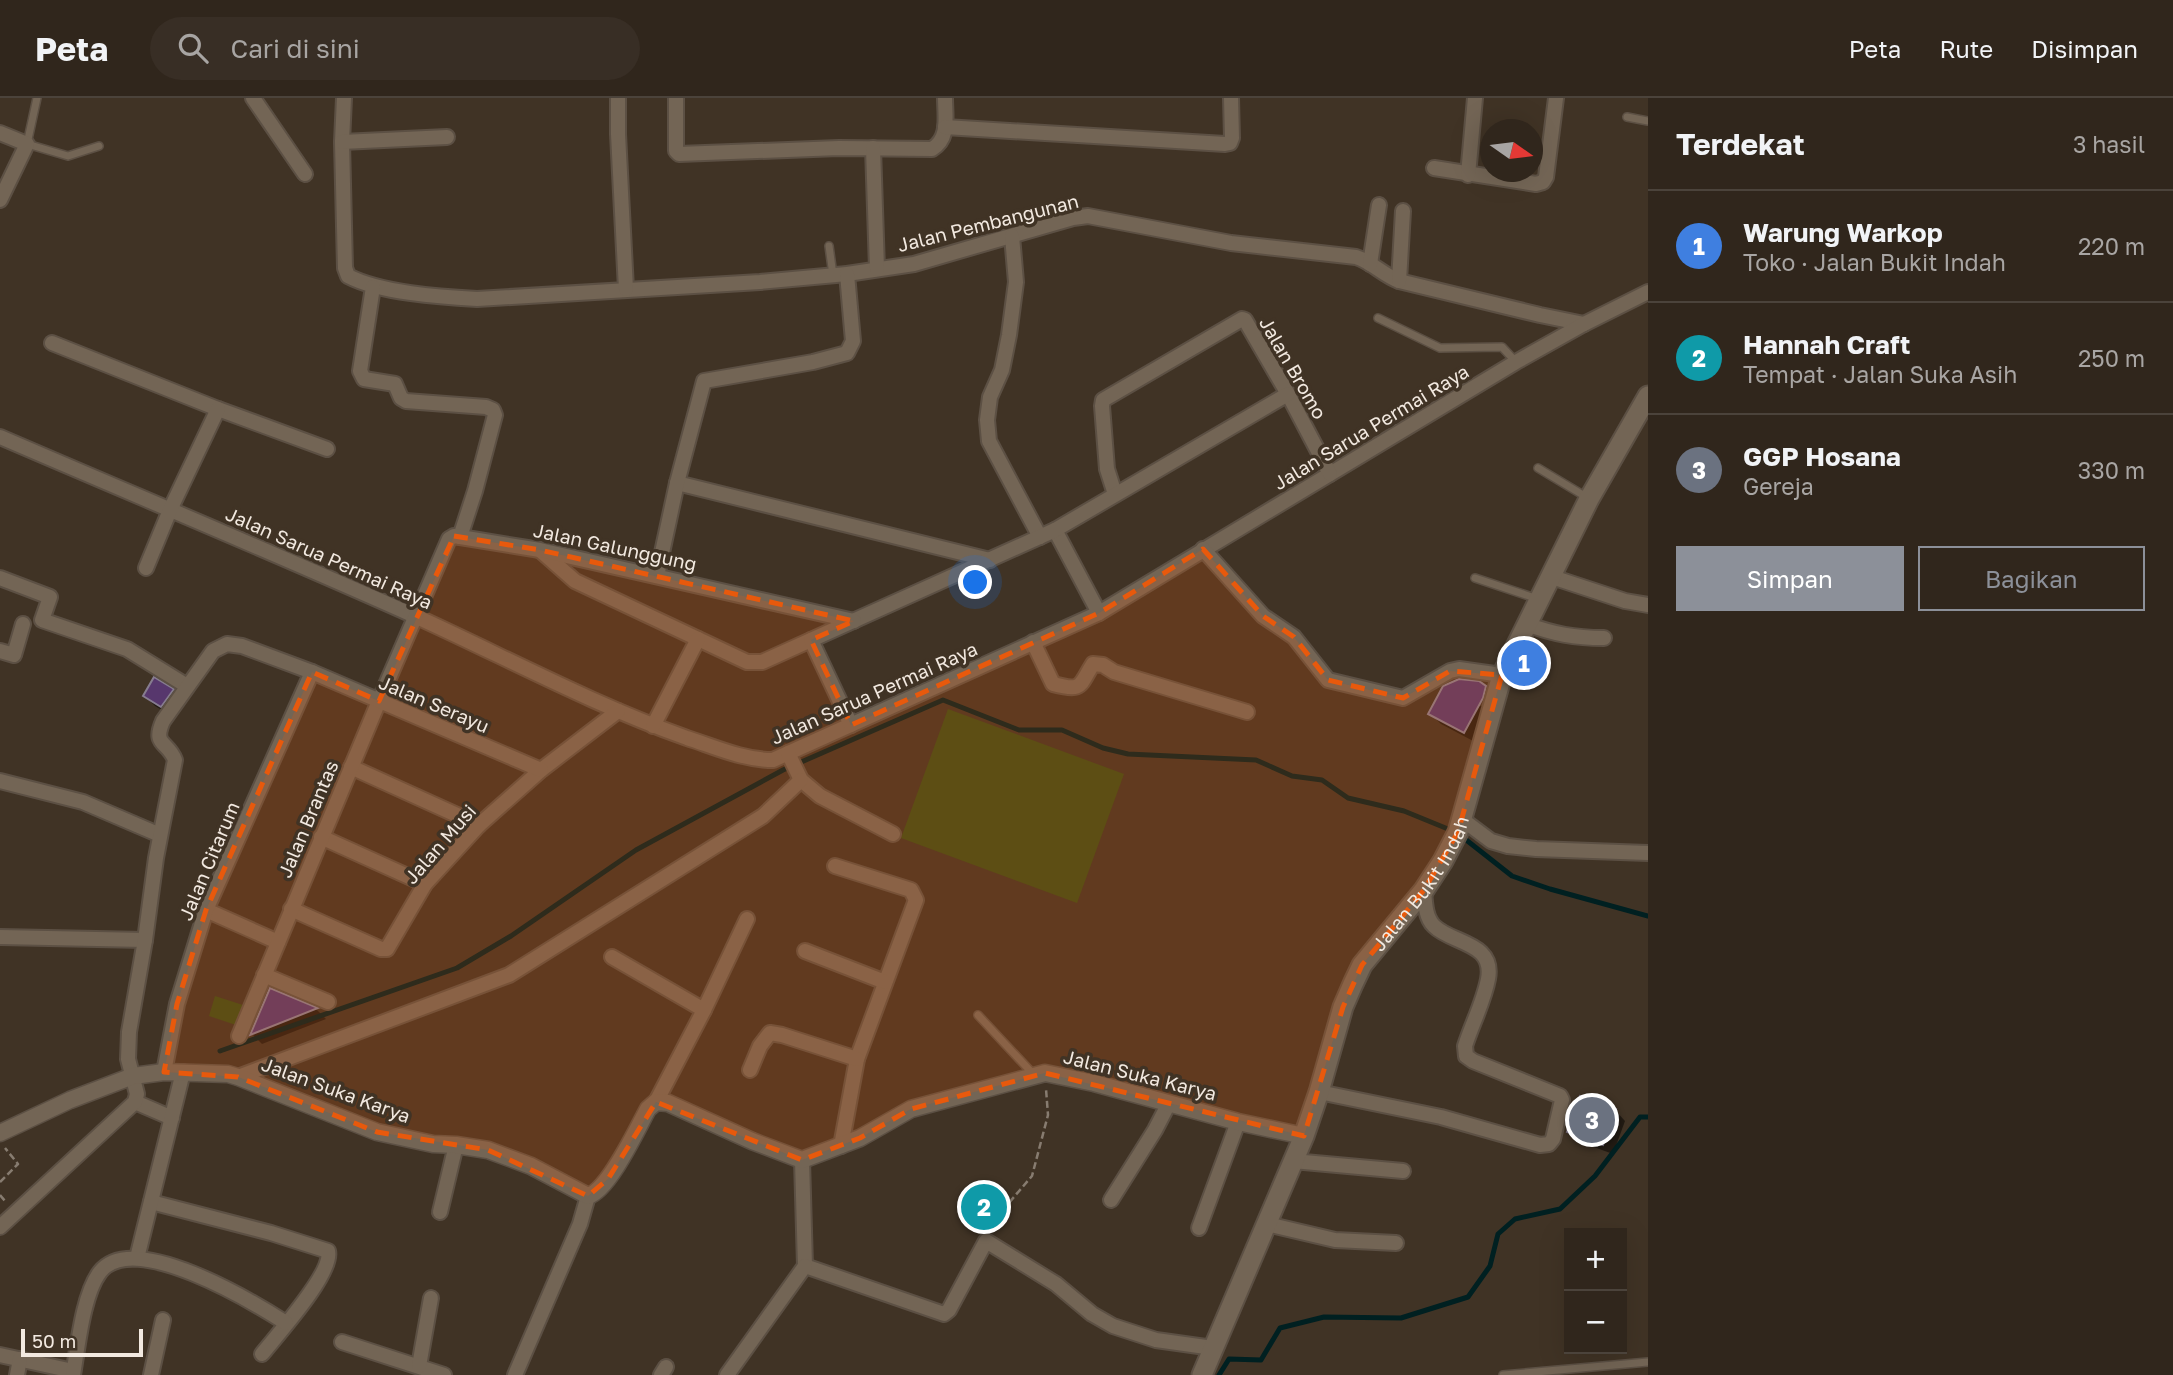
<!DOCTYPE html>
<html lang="id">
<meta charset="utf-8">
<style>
:root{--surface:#30261c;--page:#382e25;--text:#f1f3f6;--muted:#a8a5a3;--line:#4b433b;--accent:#8c9099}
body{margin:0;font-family:"Golos Text",sans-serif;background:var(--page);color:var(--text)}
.controls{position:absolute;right:21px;bottom:21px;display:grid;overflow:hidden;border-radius:0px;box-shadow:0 7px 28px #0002}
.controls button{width:63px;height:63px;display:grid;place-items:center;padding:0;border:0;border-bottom:2px solid var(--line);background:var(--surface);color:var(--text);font:35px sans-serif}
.compass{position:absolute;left:1480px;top:21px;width:63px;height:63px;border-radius:50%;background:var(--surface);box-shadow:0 7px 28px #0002;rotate:104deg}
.scale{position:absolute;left:21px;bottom:18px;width:122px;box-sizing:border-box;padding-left:7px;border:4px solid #f2e9e0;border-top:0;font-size:19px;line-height:24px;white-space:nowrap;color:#f2e9e0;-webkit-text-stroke:5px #403325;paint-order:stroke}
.you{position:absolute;left:976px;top:485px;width:24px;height:24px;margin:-18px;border:5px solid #fff;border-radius:50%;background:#1a73e8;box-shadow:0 0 0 10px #1a73e833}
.badge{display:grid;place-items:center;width:46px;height:46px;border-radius:50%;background:var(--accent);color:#fff;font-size:23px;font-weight:700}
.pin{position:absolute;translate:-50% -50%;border:4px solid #fff;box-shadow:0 2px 7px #0006}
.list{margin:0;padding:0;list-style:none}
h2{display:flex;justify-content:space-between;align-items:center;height:91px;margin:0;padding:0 28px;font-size:30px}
h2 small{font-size:23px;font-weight:400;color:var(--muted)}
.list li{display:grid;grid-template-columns:46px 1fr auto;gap:21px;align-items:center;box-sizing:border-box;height:112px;padding:0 28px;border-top:2px solid var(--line)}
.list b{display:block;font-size:26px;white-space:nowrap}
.list p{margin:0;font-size:23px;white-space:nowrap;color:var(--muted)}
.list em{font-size:23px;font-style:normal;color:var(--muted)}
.actions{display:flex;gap:14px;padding:21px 28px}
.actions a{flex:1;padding:16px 0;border:2px solid var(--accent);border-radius:0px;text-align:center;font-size:24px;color:var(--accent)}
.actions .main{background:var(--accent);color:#fff}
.icon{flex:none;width:38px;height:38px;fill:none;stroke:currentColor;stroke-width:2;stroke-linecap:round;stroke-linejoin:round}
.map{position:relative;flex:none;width:1648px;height:1277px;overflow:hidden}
header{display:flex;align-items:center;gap:42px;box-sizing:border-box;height:98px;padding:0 35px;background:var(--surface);border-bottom:2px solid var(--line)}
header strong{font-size:33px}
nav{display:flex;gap:38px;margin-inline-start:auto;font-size:24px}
.search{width:490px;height:63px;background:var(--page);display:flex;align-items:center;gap:18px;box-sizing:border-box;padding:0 24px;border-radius:38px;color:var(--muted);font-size:26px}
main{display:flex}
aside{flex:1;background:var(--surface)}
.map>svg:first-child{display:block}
.park{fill:#3b4c17}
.shadow{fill:#0007;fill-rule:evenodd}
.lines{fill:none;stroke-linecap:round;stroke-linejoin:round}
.stream{stroke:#002021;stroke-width:5}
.building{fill:#57376d;stroke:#867c8f;stroke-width:2}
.service-casing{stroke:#5c5044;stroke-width:10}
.minor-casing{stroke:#5c5044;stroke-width:18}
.tertiary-casing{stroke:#5c5044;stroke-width:19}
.secondary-casing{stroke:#5c5044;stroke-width:23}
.path{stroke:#877c70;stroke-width:2.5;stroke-dasharray:7 3.5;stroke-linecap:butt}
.service{stroke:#736555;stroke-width:7}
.minor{stroke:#736555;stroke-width:14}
.tertiary{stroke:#736555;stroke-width:16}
.secondary{stroke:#736555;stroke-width:19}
.marked{fill:#e8590c;fill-opacity:0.2;stroke:#e8590c;stroke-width:5;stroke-dasharray:14 9;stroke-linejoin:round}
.labels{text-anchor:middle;stroke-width:7;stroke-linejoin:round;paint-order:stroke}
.street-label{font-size:19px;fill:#f2e9e0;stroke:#403325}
</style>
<header>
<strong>Peta</strong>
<div class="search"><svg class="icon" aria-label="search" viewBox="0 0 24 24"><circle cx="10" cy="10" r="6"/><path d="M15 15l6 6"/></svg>Cari di sini</div>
<nav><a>Peta</a><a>Rute</a><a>Disimpan</a></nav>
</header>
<main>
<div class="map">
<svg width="1648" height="1277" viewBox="0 0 1648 1277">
<rect width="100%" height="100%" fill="#403325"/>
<g class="park">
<path d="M948,611l176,65 -47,129 -176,-65z"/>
<path d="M215,898l31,10 -7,20 -30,-10z"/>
</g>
<g class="shadow">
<path d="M1485,589l11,10 -21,45 -34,-18 -11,-11zM1483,592h4l-5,16h-3z"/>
<path d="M173,593l10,10 -11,15 -17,-10 -10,-10z"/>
<path d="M271,892l46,20 9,9 -64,25 -10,-10z"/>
<path d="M1615,1012l10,11 -12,33 -33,-12 -11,-11z"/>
<path d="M1000,1110l4,5 -11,14 -19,-15z"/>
</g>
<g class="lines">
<g class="stream">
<path d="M220,953l237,-83 54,-32 125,-86 147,-80 160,-70 76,30h43l41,18 25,6 128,6 36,16 30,4 26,18 56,13 44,18 17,10 47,37 38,13 98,27"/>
<path d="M1219,1277l10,-16 32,1 19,-32 44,-11 77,1 67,-21 22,-31 8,-32 17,-15 45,-10 35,-33 45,-59h8"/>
</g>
</g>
<g class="building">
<path d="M154,579l20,12 -13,18 -18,-11z"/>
<path d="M1459,581l20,2 7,5 -3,12 -19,35 -36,-19 15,-28z"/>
<path d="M270,890l48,20 -68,27z"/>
<path d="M1580,998l36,13 -13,36 -36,-13z"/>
<path d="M981,1093l20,16 -13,17 -21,-16z"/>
</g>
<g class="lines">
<g class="service-casing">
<g id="service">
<path d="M37,0l-10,46 41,12 31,-10"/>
<path d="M1627,19l21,4"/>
<path d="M829,148l4,29"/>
<path d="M1378,220l62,30 62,-1 14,15"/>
<path d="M1538,370l50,30"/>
<path d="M1475,480l63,21"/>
<path d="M978,917l57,61"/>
<path d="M1503,1277l145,-13"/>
</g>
</g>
<g class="minor-casing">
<g id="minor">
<path d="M253,0l52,76"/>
<path d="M344,0l-2,44 3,126 3,8c32,17 93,21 129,23l283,-17 87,-8 67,-10 159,-46 15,-2 143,27 125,14c16,5 27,18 43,24l141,34 44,9"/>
<path d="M618,0v36l8,155"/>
<path d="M676,0v53l3,3 160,-6 93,1c18,-11 13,-32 13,-51"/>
<path d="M945,29l280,17 5,-1 2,-5 -1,-40"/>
<path d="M0,35l27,11 -27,56"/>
<path d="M342,44l105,-5"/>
<path d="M873,50l4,121"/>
<path d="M1434,70l102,16 7,-2 3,-5 10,-79"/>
<path d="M1468,77l7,-77"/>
<path d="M1012,138l4,46 -7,53 -7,35 -12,27 -3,23 2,21 51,96"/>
<path d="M1370,166l9,-59"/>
<path d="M1399,183l4,-70"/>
<path d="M373,189l-13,84 4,8 31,5 6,14 5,3 80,6 7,3 2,5 -20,76 -15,46"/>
<path d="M52,245l166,66 109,40"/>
<path d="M0,339c139,60 279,118 417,180 90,41 177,88 270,121 28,9 56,22 86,22l326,-147 417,-251 68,-38 64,-32"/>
<path d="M677,385l313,77"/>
<path d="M1115,396l-8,-25 -5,-63 1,-6 139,-81 3,1 43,74 42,80"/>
<path d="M1055,432l44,83"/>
<path d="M1203,451l60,67 31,21 34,43 75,18 47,-27 9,-2 43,6"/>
<path d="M541,453l34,30 172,81h15l293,-132 233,-136"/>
<path d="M146,470l24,-58 48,-101"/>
<path d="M657,478l20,-93 27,-102 109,-19 34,-9 6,-12 -6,-67"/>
<path d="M1549,478l76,25 23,4"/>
<path d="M0,480l50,19 -8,23 85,29 60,37"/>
<path d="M1526,526c28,10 48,14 78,14"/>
<path d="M811,542l40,85"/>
<path d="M1033,544l20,42c30,8 26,2 40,-20l10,1 11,7 133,40"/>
<path d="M0,553l14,4 9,-31"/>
<path d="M653,628l45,-87"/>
<path d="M788,655l13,27 19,16 73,38"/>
<path d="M351,669l128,58"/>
<path d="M0,683l83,21 77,33"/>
<path d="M1463,722l28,21 17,5 28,3 112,4"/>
<path d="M321,739l104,47"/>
<path d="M835,768l76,24 5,10 -59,159 -16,87"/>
<path d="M291,811l90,40h6l38,-65 54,-59 62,-55 77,-59"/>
<path d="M206,812l72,32"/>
<path d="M0,839l145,3"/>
<path d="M805,853l80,31"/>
<path d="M612,859l92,53"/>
<path d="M264,877l64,27"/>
<path d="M239,938l140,-335 70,-162 5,-3 86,14 314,71"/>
<path d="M750,972l10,-24 10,-13 12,2 75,24"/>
<path d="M164,974l13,-68 29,-94 106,-238"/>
<path d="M238,979l271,-102 254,-159 38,-36"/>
<path d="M1319,994l122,25 99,28 9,-1 4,-5 9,-39 -2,-4 -87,-35 -7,-5 -1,-10c7,-22 19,-45 23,-67 7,-37 -36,-35 -54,-53 -9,-9 -9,-24 -10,-36"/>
<path d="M135,1004l37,16"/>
<path d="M656,1004l48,-92 43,-91"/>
<path d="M802,1062l3,106"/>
<path d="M1293,1063l110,10"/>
<path d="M1111,1102l44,-70 14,-27"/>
<path d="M151,1104l120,31 57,18c6,21 -51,84 -66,103"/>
<path d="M440,1114l16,-67"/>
<path d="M1267,1126l68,16 61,3"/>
<path d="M0,1129l135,-125 2,-8 -9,-35 1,-27 16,-92 11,-82 19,-98c-7,-19 -23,-14 -12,-39l50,-70 14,-7 15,2 70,26 229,98"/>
<path d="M1199,1130l39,-106"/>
<path d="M137,1160l46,-186"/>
<path d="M805,1168l139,48 5,-4 37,-69 70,43 36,30 21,12 43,14 57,8"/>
<path d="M342,1244l102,33"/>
<path d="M0,1257l73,16"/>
<path d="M419,1268l12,-68"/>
<path d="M17,1277l3,-16"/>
<path d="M73,1277c5,-29 10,-81 27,-103 33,-43 153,30 186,51"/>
<path d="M151,1277l12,-55"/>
<path d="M515,1277l65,-151 8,-28"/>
<path d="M661,1277l5,-8"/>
<path d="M727,1277l78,-109"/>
</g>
</g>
<g class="tertiary-casing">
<path id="tertiary" d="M0,1035l70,-33 63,-24 31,-4 64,2 10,3 139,55 56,12 23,1 32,5 43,16 57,30c21,-6 49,-67 60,-87l8,-7 12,1 84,38 50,19 58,-22 51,-29 134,-36 49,10 144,39 66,14"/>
</g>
<g class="secondary-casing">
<g id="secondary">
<path id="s1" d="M1202,1277l102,-239 15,-44 24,-85 10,-23 9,-19 62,-75 19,-29 15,-29 44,-157 87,-176 59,-103"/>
</g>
</g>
<g class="path">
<path d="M0,1084l18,-18 -13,-16"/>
<path d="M0,1097l5,6"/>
<path d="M993,1131l8,-17 31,-36 16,-61 -2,-26"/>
</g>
<use href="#service" class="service"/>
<use href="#minor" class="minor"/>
<use href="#tertiary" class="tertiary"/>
<use href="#secondary" class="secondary"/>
</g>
<path class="marked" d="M454,438l86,14 314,71 -43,19 40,85 248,-112 104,-64 60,67 31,21 34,43 75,18 47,-27 52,4 -44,157 -34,58 -62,75 -19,42 -39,129 -259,-63 -134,36 -51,29 -58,22 -146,-58 -48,77 -20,17 -100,-46 -111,-18 -139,-55 -74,-5 13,-68 29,-94 106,-238 67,29z"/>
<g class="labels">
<g class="street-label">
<text transform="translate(988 125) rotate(-14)" y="7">Jalan Pembangunan</text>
<text transform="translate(1293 270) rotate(60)" y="7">Jalan Bromo</text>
<text transform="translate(1371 329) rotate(-31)" y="7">Jalan Sarua Permai Raya</text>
<text transform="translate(615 449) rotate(12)" y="7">Jalan Galunggung</text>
<text transform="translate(329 460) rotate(24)" y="7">Jalan Sarua Permai Raya</text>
<text transform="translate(874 595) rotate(-24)" y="7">Jalan Sarua Permai Raya</text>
<text transform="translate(434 606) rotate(23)" y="7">Jalan Serayu</text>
<text transform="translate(308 721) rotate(-67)" y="7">Jalan Brantas</text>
<text transform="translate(440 746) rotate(-49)" y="7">Jalan Musi</text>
<text transform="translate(209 763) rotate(-67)" y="7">Jalan Citarum</text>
<text dy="7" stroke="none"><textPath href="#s1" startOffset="542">Jalan Bukit Indah</textPath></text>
<text transform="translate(1140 977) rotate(14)" y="7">Jalan Suka Karya</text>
<text transform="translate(336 992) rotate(20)" y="7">Jalan Suka Karya</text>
</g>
</g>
</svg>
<div class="controls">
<button>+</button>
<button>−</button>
</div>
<svg class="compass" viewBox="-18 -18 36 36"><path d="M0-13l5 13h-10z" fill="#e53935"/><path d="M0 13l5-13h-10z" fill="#a8a5a3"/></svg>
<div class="scale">50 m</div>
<div class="you"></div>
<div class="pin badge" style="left:1524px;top:565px;background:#3f7fe0">1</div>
<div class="pin badge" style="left:984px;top:1109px;background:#0f9aa8">2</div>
<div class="pin badge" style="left:1592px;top:1022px;background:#6b7280">3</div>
</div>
<aside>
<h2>Terdekat<small>3 hasil</small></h2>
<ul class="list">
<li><span class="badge" style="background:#3f7fe0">1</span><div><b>Warung Warkop</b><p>Toko · Jalan Bukit Indah</p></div><em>220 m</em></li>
<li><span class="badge" style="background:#0f9aa8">2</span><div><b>Hannah Craft</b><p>Tempat · Jalan Suka Asih</p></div><em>250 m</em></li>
<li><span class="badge" style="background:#6b7280">3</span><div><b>GGP Hosana</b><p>Gereja</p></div><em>330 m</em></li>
</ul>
<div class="actions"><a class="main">Simpan</a><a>Bagikan</a></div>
</aside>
</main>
